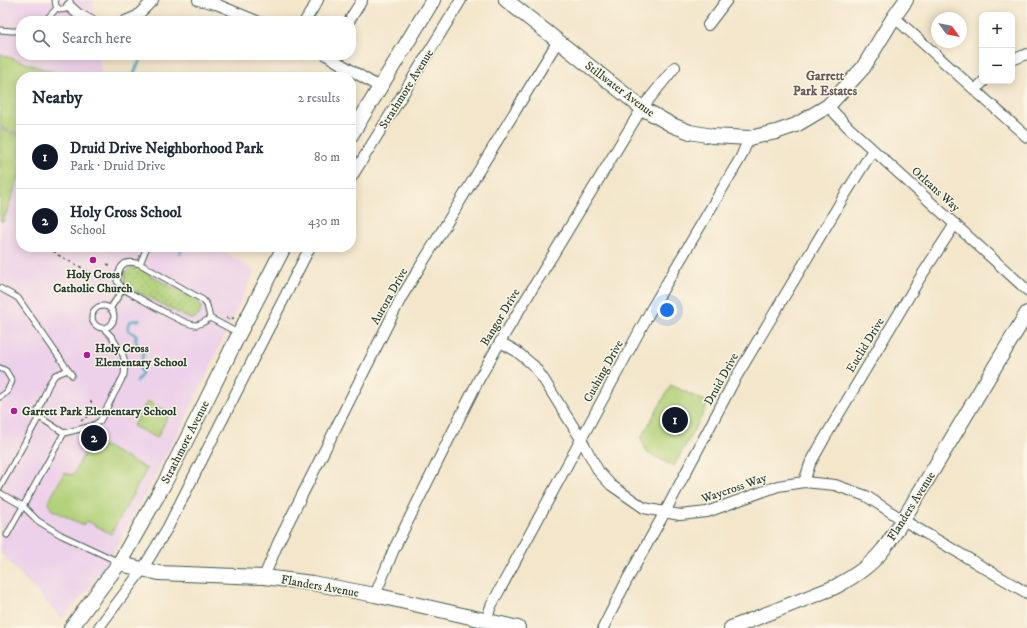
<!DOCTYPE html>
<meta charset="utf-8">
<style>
:root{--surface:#fff;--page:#f6f6f7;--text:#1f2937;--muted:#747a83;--line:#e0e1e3;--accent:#111827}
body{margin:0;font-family:"IM FELL DW Pica",serif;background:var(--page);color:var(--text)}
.controls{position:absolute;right:12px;top:12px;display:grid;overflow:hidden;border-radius:8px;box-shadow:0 2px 10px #0003}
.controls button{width:36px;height:36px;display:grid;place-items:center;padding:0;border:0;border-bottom:1px solid var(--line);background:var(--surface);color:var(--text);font:20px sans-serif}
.compass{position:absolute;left:931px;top:12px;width:36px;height:36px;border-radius:50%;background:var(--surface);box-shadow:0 2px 10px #0003;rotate:123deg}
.you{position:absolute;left:667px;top:310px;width:14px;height:14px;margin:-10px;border:3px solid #fff;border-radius:50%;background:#1a73e8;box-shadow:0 0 0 6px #1a73e833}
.badge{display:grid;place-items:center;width:26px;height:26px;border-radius:50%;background:var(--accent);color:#fff;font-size:13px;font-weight:700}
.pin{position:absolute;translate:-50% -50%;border:2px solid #fff;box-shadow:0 1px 4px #0006}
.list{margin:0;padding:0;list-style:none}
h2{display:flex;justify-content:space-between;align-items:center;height:52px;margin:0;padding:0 16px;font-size:17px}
h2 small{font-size:13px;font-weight:400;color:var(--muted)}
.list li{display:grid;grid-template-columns:26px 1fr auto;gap:12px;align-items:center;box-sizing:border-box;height:64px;padding:0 16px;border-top:1px solid var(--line)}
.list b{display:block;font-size:15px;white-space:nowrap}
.list p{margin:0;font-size:13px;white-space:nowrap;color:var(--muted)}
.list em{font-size:13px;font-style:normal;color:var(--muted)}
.icon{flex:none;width:22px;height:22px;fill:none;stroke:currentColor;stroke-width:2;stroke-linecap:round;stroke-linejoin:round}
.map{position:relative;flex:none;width:1027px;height:628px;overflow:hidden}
.search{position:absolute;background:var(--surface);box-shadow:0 2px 10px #0003;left:16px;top:16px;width:340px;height:44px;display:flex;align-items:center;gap:10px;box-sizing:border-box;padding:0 14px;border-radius:16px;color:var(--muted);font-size:15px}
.panel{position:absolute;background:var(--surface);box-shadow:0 2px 10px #0003;left:16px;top:72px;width:340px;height:180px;border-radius:16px}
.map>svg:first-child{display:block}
.built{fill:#edd0e9}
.grass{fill:url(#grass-dots);stroke:#688656}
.park{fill:#b0d078;stroke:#688656}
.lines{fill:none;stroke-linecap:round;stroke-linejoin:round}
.stream{stroke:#40adbf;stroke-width:2.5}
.lane-casing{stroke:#3f564b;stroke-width:7}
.street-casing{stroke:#3f564b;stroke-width:12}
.secondary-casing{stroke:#3f564b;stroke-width:16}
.path{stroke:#3f564b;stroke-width:1.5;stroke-dasharray:3 3;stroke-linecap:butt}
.lane{stroke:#fff;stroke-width:5}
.street{stroke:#fff;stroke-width:10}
.secondary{stroke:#fff;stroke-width:14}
.poi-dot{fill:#b5179e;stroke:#fcf5e5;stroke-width:1.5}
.labels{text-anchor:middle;stroke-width:3;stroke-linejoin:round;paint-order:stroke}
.street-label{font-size:12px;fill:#1f3d34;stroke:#fcf5e5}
.poi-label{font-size:12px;font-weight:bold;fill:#1f3d34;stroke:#fcf5e5;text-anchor:start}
.neighbourhood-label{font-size:13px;font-weight:bold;fill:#645b5f;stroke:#fcf5e5}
</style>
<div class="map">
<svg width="1027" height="628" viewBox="0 0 1027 628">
<defs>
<pattern id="grass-dots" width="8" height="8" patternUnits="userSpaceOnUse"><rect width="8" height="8" fill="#b0d078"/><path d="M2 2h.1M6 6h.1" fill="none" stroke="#8faa63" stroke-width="1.8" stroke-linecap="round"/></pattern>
</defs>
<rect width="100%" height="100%" fill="#fcf5e5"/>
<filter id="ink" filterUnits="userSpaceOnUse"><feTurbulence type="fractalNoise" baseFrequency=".025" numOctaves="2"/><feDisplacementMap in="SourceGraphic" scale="8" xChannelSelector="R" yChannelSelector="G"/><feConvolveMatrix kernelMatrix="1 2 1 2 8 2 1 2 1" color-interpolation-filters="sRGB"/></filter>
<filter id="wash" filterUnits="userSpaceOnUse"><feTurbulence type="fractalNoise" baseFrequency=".012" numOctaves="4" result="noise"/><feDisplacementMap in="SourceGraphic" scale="16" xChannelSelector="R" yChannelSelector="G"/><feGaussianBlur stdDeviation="0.9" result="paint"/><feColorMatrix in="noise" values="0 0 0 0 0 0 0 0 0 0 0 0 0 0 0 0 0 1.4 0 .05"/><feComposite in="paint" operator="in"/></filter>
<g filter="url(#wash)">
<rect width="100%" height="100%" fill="#f3e6cb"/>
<path class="built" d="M0,0h93l2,21h-74v34h78l3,22h-81v170h197l37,24 -68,145 -42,79 -43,77 -40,47 -62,-67z"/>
<path class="grass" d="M132,267l5,1 57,31c3,2 6,4 7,8 1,7 -5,12 -11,12l-62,-32c-6,-7 -4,-15 4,-20z"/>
<g class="park">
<path d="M0,54l58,20 1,3h-38v57l-21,-7z"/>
<path d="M0,129l21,7v35l-18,51 -3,-2z"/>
<path d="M671,385l38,18 -35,63 -27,-13 -6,-15z"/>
<path d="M147,401l23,11 -13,26 -24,-12z"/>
<path d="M92,439l55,30 -36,65 -24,-13 -4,4 -31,-15 -4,-7 16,-30 9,2z"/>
</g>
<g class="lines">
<g class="stream">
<path d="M133,77l4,-11 7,-11"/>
<path d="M180,253l3,-6"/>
<path d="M137,381l5,-7 -2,-4 2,-3 -1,-3 3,-14 -8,-1 1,-6 -2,-4 2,-3 -9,-6v-5l3,-4 8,-1"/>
</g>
</g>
</g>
<g filter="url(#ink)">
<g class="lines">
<g class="lane-casing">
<g id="lane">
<path d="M55,0l1,6c6,7 15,3 14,-6"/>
<path d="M45,21l12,-13"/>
<path d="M0,30l12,1h9"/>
<path d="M140,264l6,-15 -1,-2"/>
<path d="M0,288l18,10 50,72"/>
<circle cx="103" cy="317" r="11"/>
<path d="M110,309l13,-20"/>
<path d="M210,318l-3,-13 -4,-5 -63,-36c-16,-5 -21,1 -23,17l6,8c12,6 62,37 73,36 5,-1 10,-4 14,-7l28,15"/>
<path d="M0,368l6,3 6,10 -5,11 -7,5"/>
<path d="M39,417l-1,-7 11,-26 6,-9 13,-5 4,5"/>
<path d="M64,433l28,-7 8,-5 24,-46 1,-11 -2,-9 -11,-18 -8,-8"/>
<path d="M0,487l39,-70 25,16 -57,102"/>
<path d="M0,493l23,13 15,15 23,14 58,27"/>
</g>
</g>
<g class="street-casing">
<g id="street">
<path d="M198,0l18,4 41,17"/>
<path d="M69,6l9,8 13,7"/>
<path d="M894,17l133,120"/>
<path d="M125,21l12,-5 16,-16"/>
<path d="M305,21l13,-21"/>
<path d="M349,21l13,-21"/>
<path d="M708,25l19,-25"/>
<path d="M326,55l53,32"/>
<path d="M1012,60l15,-6"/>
<path d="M975,90l9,-9"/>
<path d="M828,106l20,21 179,163"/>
<path d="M351,178l110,-178"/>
<path d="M500,342l16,9 18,15 10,14 37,59 18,33 12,13 33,23 36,7 27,-3 71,-26 26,-4 31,3 31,11 37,24 124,73"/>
<path d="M804,482l6,-18 14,-25 96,-161 35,-54"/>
<path d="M264,577l14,-34 123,-245 157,-257"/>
<path d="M375,595l19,-46 85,-170 21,-37 142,-234 33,-41"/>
<path d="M486,621l5,-15 161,-298 89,-151 8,-19"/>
<path d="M99,627l43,-57 26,-43 142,-280"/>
<path d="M603,628l24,-48 38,-68 70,-133 108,-181 30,-48"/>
</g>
</g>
<g class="secondary-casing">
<g id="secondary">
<path d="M506,0l52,41 84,67 30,17 18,7 22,4 37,2 27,-6 20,-7 32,-19 35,-38 31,-51 12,-17"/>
<path d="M351,135l82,-135"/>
<path d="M120,562l9,4 30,7 105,4 48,6 63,12 143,33"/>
<path d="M71,628l49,-66 44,-78 35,-69 40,-81 45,-87"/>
<path d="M731,628l104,-41c18,-10 34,-20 47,-36 8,-9 14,-21 21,-31l124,-207"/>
</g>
</g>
<g class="path">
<path d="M32,247h1"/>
<path d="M49,247l9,8 45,24h6"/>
<path d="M107,264l4,2"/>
<path d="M226,318l3,1 5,-1"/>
<path d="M81,421l11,-8 1,-4 -3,-12"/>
<path d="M82,435l5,7"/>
</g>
<use href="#lane" class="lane"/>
<use href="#street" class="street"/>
<use href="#secondary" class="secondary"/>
</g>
</g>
<g class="poi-dot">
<circle cx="93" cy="260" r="4"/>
<circle cx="87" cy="355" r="4"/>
<circle cx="14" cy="411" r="4"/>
</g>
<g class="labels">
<g class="street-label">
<text transform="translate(406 89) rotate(-58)" y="4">Strathmore Avenue</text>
<text transform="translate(620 89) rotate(37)" y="4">Stillwater Avenue</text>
<text transform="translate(936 189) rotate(42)" y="4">Orleans Way</text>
<text transform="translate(389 296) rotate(-61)" y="4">Aurora Drive</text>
<text transform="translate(500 317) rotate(-59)" y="4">Bangor Drive</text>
<text transform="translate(865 345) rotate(-59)" y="4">Euclid Drive</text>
<text transform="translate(603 371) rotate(-61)" y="4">Cushing Drive</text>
<text transform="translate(721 379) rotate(-61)" y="4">Druid Drive</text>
<text transform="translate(185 442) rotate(-63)" y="4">Strathmore Avenue</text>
<text transform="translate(734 488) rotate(-19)" y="4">Waycross Way</text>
<text transform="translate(911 506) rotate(-58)" y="4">Flanders Avenue</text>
<text transform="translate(320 586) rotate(10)" y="4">Flanders Avenue</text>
</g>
<g class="poi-label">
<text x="93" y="278" text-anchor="middle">Holy Cross<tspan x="93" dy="14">Catholic Church</tspan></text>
<text x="95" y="352">Holy Cross<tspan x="95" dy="14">Elementary School</tspan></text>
<text x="22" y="415">Garrett Park Elementary School</text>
</g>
<g class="neighbourhood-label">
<text x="825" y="80">Garrett<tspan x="825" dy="15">Park Estates</tspan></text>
</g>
</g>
</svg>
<div class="controls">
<button>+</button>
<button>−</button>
</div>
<svg class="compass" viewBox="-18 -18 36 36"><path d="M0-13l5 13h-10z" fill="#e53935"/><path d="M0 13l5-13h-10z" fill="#747a83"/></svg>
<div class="you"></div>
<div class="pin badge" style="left:675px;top:420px">1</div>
<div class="pin badge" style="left:94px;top:438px">2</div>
<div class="search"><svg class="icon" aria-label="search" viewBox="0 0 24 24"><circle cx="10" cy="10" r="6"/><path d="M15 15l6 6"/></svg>Search here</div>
<section class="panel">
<h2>Nearby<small>2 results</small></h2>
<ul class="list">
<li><span class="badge">1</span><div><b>Druid Drive Neighborhood Park</b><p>Park · Druid Drive</p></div><em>80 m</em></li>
<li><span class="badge">2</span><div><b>Holy Cross School</b><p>School</p></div><em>430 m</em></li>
</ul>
</section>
</div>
